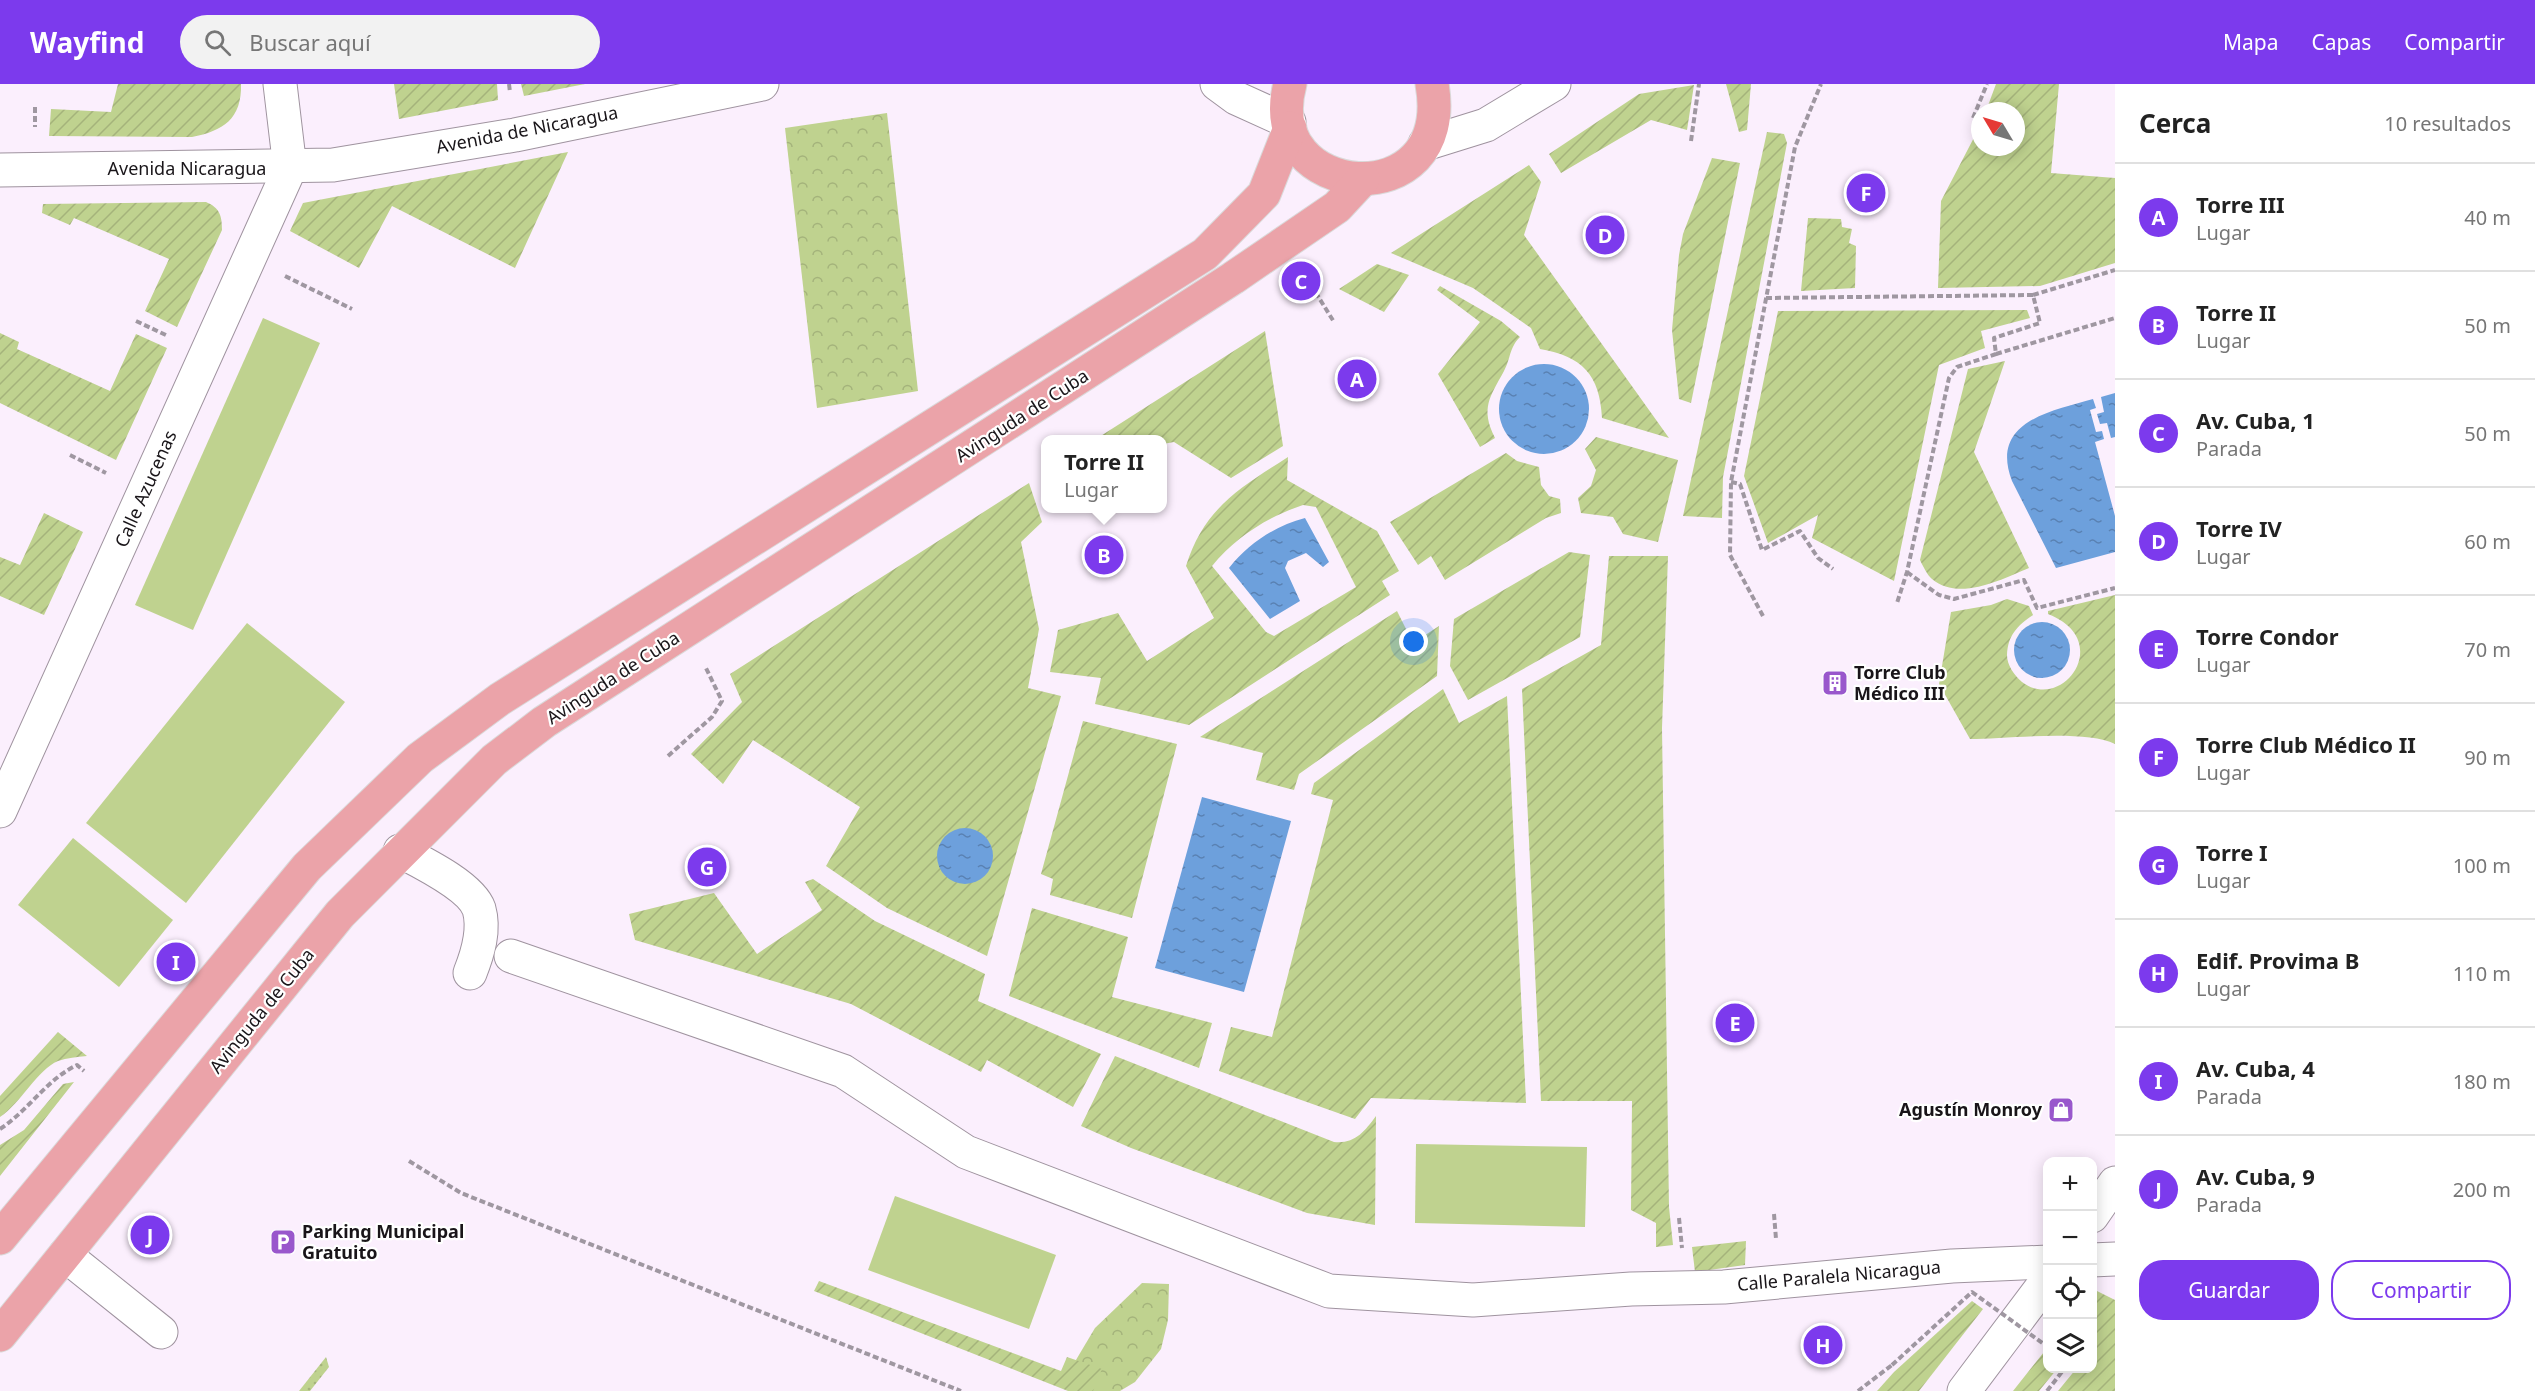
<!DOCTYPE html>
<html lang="es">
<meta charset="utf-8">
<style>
:root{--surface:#fff;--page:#f2f2f2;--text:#222;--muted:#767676;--line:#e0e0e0;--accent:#7c3aed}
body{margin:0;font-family:"Noto Sans",sans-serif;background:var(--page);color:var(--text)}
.controls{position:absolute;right:18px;bottom:18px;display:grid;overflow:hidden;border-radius:12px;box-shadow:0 3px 15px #0003}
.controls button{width:54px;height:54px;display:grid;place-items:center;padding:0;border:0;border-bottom:2px solid var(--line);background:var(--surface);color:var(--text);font:30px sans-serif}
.compass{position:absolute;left:1971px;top:18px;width:54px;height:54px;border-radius:50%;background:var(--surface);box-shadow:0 3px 15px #0003;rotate:308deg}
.you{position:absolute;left:1414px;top:558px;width:21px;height:21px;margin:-15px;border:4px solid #fff;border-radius:50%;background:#1a73e8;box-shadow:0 0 0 9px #1a73e833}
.badge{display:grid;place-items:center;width:39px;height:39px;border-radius:50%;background:var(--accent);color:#fff;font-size:20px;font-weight:700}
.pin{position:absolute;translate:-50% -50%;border:3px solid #fff;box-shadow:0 2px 6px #0006}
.popup{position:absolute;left:1041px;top:351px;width:126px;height:78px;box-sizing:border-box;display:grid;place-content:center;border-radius:12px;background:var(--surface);filter:drop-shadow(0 2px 4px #0005);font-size:20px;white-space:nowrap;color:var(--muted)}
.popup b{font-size:22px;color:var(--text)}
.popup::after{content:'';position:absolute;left:50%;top:100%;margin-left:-12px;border:12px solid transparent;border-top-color:var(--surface)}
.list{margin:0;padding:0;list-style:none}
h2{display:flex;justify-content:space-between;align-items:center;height:78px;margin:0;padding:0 24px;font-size:26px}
h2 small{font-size:20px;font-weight:400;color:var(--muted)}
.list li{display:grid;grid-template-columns:39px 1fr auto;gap:18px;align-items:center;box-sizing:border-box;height:108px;padding:0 24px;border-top:2px solid var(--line)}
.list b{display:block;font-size:22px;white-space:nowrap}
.list p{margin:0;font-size:20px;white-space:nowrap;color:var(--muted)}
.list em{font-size:20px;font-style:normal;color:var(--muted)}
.actions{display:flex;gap:12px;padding:18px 24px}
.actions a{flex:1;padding:14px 0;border:2px solid var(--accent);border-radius:24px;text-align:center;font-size:21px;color:var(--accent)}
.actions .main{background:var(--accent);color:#fff}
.icon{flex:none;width:33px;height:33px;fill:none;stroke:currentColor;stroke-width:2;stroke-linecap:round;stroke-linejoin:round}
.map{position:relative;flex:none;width:2115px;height:1307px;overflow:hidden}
header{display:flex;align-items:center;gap:36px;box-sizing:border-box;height:84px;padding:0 30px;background:var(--accent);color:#fff}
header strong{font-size:28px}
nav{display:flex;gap:33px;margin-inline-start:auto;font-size:21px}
.search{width:420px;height:54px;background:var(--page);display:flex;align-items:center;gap:15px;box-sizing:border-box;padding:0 21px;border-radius:33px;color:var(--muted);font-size:22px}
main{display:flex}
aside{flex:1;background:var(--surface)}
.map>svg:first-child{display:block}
.grass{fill:url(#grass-dots)}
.forest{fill:url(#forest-crowns)}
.garden{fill:url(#garden-furrows);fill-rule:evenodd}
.pitch{fill:#bfd28f}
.water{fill:url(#water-ripples)}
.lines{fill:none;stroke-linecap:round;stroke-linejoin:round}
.minor-casing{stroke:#9f939f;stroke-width:35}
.major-casing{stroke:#dadada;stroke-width:35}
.path{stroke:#9f97a1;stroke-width:4;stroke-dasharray:6 3;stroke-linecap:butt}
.minor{stroke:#fff;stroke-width:33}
.major{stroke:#eba3a9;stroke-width:33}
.path-bridge{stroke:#9f97a1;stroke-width:4;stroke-dasharray:6 3;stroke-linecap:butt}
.labels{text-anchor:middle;stroke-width:4.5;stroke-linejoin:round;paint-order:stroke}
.street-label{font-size:18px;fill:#191519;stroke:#fff}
.poi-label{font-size:18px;font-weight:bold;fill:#191519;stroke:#fff;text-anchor:start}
</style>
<header>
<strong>Wayfind</strong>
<div class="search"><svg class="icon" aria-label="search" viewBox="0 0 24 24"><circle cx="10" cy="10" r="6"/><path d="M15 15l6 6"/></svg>Buscar aquí</div>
<nav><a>Mapa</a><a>Capas</a><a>Compartir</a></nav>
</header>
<main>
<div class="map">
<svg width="2115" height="1307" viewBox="0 0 2115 1307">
<defs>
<pattern id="grass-dots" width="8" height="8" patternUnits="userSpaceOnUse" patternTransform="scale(1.5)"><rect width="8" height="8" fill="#bfd28f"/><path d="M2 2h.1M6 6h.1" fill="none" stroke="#a4b37b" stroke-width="1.8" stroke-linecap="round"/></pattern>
<pattern id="forest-crowns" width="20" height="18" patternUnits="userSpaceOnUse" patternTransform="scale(1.5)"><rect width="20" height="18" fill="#bfd28f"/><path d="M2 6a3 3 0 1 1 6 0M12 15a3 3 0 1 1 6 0" fill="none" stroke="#a4b37b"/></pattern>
<pattern id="garden-furrows" width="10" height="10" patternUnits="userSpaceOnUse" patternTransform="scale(1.5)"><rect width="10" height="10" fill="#bfd28f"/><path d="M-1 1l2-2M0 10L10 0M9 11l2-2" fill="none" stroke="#a4b37b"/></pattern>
<pattern id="water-ripples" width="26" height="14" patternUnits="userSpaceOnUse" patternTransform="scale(1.5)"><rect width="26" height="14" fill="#6da0dc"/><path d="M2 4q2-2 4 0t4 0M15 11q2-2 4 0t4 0" fill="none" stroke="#5981b2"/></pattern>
</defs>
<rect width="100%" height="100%" fill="#fbeffd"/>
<path class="grass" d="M326,1273l3,10 -19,24h-11z"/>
<g class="forest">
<path d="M887,29l31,278 -101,17 -32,-280z"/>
<path d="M1142,1199l27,1 -1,36 -7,29 -26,33 -15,9h-37l-16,-16 28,-47z"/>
</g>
<g class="garden">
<path d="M118,0h123c1,35 -18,47 -49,53l-143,-1 2,-27 60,3z"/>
<path d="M394,0h103l1,16 -99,19z"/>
<path d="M521,0h64l-61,12z"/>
<path d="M1726,0h25l-4,46 -8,2z"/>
<path d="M1996,0h63l-8,89 64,5v85l-75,23 -102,2 3,-87 39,-75v21h36v-36h-30z"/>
<path d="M1694,1l-7,45 -36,-10 -90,53 -12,-19 90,-60z"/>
<path d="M1767,48l17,2 3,9 -64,334 -1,41 -39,-2z"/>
<path d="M568,68l-53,116 -123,-62 -33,62 -69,-37 13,-28z"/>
<path d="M1712,74l28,5 -49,240 -12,-4 -7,-69 7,-75 4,-21z"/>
<path d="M1529,81l12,17 -17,53 145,203 -67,-20c-2,-43 -20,-62 -62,-69l-9,-21 -58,-40 -82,-35z"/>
<path d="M206,118c14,6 16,14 16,28l-45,97 -32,-16 24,-52 -95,-41 -4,7 -28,-12 1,-9z"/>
<path d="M1808,134l33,1 1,8 10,2 -3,14 7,3 -1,42 -54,3z"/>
<path d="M1377,180l32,11 -25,37 -45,-23z"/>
<path d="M1440,202l61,35 19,16c-11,11 -9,21 -16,34 -14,26 -24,37 -9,67l-15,9 -42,-73 42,-52 -43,-32z"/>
<path d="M2027,226l3,8 -49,13 4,17 -46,17 -45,216 -82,-43 6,-23 -50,28 -24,-67 34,-165z"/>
<path d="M1265,247l18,115 -52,32 -57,-36 -11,2 -1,-4 -66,-1z"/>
<path d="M0,249l19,9 -2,7 93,42 26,-57 31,14 -51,112 -116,-57z"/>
<path d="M2005,277l-31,91 55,116c-27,11 -70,34 -97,11 -5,-4 -9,-13 -12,-19l48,-191z"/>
<path d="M1596,353l82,23 -20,82 -35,-8 -10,-17 -32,-4 -3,-15 13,-12 5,-16 -11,-21z"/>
<path d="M1506,369l11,8 22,6 2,18 8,11 11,3 1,14 -15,5 -101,62 -14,-24 -13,9 -28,-43z"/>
<path d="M1288,373l-1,23 90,51 22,40 -17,10 8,14 -201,130 -94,-21 6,-26 -51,-6 8,-42 60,-17 29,48 67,-43 -28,-52c18,-58 54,-78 102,-109zM1303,421l13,2 40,80 -82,49 -8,-4 -54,-66c24,-29 55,-49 91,-61z"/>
<path d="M1029,399l13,39 -21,20 18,87 -11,59 33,8 -74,260 -100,-48 -61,-42 34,-59 -107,-67 -30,44 -32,-30 51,-52 -12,-28z"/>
<path d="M44,429l39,19 -39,83 -44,-19v-39l20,8z"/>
<path d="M1569,468l21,3 -10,82 -112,63 -18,-34 4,-47z"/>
<path d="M1609,472h59l-6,172 7,479 4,38 -17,2v-24l-25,-13 1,-109h-91l-19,-412 79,-44z"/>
<path d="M2115,511v149c-30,-15 -109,-5 -145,-5l-31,-55 12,-72 40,-7 16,-6 22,7 4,9c-16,11 -25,20 -26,40 0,10 7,20 15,27 41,31 93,-42 26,-68v-3z"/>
<path d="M1397,527l16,32 26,-17 -2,50 -138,98 -5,16 -38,-10 7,-27 -63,-16z"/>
<path d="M1443,605l16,34 48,-27 19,407 -155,-5 -16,21 -136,-48 12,-44 41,10 61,-237 -22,-6 3,-11z"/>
<path d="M1083,637l94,23 -45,174 -82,-23 3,-16 -12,-5z"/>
<path d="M813,795l62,42 110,53 -7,27 123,53 -28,53 -86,-47 -6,12 -130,-68 -216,-64 -6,-26 85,-21 43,61 65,-44 -17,-28z"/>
<path d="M1032,824l96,29 -16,60 100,26 -13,45 -190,-72z"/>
<path d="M58,948l29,24c-10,1 -20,2 -29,5 -20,8 -37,42 -58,56v-21z"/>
<path d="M1115,972l219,86c21,2 30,-10 42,-26l-1,109 -68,-12 -176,-65 -50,-22z"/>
<path d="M74,998l-74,94v-31l24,-15 39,-46z"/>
<path d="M1746,1157l-1,24 -50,7 -3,-25z"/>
<path d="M819,1197l242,90 6,-14 35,12 -9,22h-25l-254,-100z"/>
<path d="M2093,1205l22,11v91h-57l18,-22 16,-1z"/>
<path d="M1972,1217l11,8 -64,82h-42l17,-19z"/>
<path d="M2044,1268l3,3 1,13 9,1 -18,22h-26z"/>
</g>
<g class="pitch">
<path d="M263,234l57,25 -127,287 -58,-25z"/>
<path d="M247,539l98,79 -159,201 -100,-80z"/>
<path d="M73,754l100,82 -54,67 -101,-82z"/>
<path d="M1416,1060l171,3 -2,80 -170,-4z"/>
<path d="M895,1112l161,59 -27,74 -161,-59z"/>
</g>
<g class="water">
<circle cx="1544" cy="325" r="45"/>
<path d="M2115,309v44l-4,1 -4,-15 -7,1 -3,-10 7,-2 -3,-15z"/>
<path d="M2093,315l3,9 -6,2 6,22 6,-1 2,8 -9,3 20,74v36l-59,16 -44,-87c-23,-60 40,-70 81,-82z"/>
<path d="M1305,434l24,44 -6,5 -17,-14 -18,8 -3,7 15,33 -30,18 -41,-51c20,-25 46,-42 76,-50z"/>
<circle cx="2042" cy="566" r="28"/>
<path d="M1202,713l89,24 -47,171 -89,-24z"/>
<circle cx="965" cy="772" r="28"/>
</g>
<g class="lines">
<g class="minor-casing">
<g id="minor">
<path d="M280,0l10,84"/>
<path d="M1217,0l19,14 53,24"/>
<path d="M1425,60l61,-19 68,-41"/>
<path d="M0,86l333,-5 182,-30 247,-51"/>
<path d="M0,727l290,-643"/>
<path d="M400,767c21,11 71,35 79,58 6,21 -1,44 -9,64"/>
<path d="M511,872l332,115 123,81 363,139 144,9 158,-11 93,-2 228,-21 96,-4"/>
<path d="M2092,1132l23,-33"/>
<path d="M65,1171l96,77"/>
<path d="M2092,1176l23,-1"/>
<path d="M1964,1307l84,-112"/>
</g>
</g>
<g class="major-casing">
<g id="major">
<path d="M1290,0c-32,117 166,135 142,0"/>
<path d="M0,1154l307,-371 113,-109 80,-59 705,-445 59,-60 26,-66"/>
<path d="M0,1251l340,-421 154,-154 50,-38 689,-444 104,-71 26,-28"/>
</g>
</g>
<g class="path">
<path d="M509,0l1,8"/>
<path d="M35,23v20"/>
<path d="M1973,34l14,-34"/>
<path d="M1691,57l8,-57"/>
<path d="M285,192l67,33"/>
<path d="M1306,193l28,45"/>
<path d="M2033,211l82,-25"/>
<path d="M1766,214l267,-3 7,28 -46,15 2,16 -39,13 -8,11 -42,194 -10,31"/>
<path d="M136,237l32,15"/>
<path d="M1996,270l119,-36"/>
<path d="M70,371l36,18"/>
<path d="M1731,398l9,2 22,66 38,-19 18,27 15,11"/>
<path d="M1907,488l32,23 15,4 70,-19 13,28 78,-20"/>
<path d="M1763,532l-33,-61 1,-73 64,-335 26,-63"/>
<path d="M668,672l44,-39 10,-16 -17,-35"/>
<path d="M0,1045c29,-19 46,-49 77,-64l7,6"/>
<path d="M409,1077l52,32 500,198"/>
<path d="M1774,1130l2,25"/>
<path d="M1679,1134l3,30"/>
<path d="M1858,1307l34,-26"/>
<path d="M2047,1307l18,-23"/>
</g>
<use href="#minor" class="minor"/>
<use href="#major" class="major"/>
<path class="path-bridge" d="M1892,1281l80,-73 76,55"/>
</g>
<defs>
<g id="building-square" transform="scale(1.35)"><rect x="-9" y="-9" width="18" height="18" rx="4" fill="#9957cc" stroke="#fff"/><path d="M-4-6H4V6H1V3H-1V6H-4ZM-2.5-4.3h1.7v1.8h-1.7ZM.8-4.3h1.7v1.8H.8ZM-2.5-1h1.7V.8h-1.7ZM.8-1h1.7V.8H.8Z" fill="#fff"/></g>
<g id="shop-square" transform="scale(1.35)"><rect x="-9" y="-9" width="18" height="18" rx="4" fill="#9957cc" stroke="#fff"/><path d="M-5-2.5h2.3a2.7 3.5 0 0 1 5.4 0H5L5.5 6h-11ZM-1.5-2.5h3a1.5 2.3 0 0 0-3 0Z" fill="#fff"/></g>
<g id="parking-square" transform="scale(1.35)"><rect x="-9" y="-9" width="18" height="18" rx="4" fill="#9957cc" stroke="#fff"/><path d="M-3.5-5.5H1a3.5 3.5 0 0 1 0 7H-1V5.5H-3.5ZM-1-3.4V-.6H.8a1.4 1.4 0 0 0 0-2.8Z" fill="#fff"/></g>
</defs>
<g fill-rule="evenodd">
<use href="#building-square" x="1835" y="599"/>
<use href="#shop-square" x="2061" y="1026"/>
<use href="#parking-square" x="283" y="1158"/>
</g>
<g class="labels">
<g class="street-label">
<text transform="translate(527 46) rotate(-11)" y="6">Avenida de Nicaragua</text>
<text x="187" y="91">Avenida Nicaragua</text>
<text transform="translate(1022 332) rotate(-33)" y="6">Avinguda de Cuba</text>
<text transform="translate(146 405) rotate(-66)" y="6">Calle Azucenas</text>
<text transform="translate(613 594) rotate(-33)" y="6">Avinguda de Cuba</text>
<text transform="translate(262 927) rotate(-51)" y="6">Avinguda de Cuba</text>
<text transform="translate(1839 1192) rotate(-5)" y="6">Calle Paralela Nicaragua</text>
</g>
<g class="poi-label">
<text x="1854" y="595">Torre Club<tspan x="1854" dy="21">Médico III</tspan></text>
<text x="2042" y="1032" text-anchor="end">Agustín Monroy</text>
<text x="302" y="1154">Parking Municipal<tspan x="302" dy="21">Gratuito</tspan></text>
</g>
</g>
</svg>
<div class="controls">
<button>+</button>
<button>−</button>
<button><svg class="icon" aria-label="locate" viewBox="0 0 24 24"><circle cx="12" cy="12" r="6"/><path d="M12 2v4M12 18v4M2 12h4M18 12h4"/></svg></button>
<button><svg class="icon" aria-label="layers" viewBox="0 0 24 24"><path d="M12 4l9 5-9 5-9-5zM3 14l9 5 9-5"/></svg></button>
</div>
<svg class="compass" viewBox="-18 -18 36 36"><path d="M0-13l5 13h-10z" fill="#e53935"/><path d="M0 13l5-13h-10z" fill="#767676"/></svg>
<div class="you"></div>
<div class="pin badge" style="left:1357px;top:295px">A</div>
<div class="pin badge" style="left:1104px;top:471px">B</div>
<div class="popup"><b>Torre II</b>Lugar</div>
<div class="pin badge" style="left:1301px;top:197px">C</div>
<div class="pin badge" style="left:1605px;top:151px">D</div>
<div class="pin badge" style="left:1735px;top:939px">E</div>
<div class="pin badge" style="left:1866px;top:109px">F</div>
<div class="pin badge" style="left:707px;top:783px">G</div>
<div class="pin badge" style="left:1823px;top:1261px">H</div>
<div class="pin badge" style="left:176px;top:878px">I</div>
<div class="pin badge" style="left:150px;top:1151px">J</div>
</div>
<aside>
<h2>Cerca<small>10 resultados</small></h2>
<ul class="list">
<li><span class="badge">A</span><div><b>Torre III</b><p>Lugar</p></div><em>40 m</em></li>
<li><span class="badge">B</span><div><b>Torre II</b><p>Lugar</p></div><em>50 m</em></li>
<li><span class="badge">C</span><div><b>Av. Cuba, 1</b><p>Parada</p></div><em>50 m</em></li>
<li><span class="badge">D</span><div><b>Torre IV</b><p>Lugar</p></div><em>60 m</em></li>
<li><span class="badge">E</span><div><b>Torre Condor</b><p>Lugar</p></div><em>70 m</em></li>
<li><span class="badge">F</span><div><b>Torre Club Médico II</b><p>Lugar</p></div><em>90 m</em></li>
<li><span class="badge">G</span><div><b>Torre I</b><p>Lugar</p></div><em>100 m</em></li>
<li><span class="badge">H</span><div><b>Edif. Provima B</b><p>Lugar</p></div><em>110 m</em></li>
<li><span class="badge">I</span><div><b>Av. Cuba, 4</b><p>Parada</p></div><em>180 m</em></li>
<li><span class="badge">J</span><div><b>Av. Cuba, 9</b><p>Parada</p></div><em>200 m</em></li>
</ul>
<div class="actions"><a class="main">Guardar</a><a>Compartir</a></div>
</aside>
</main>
